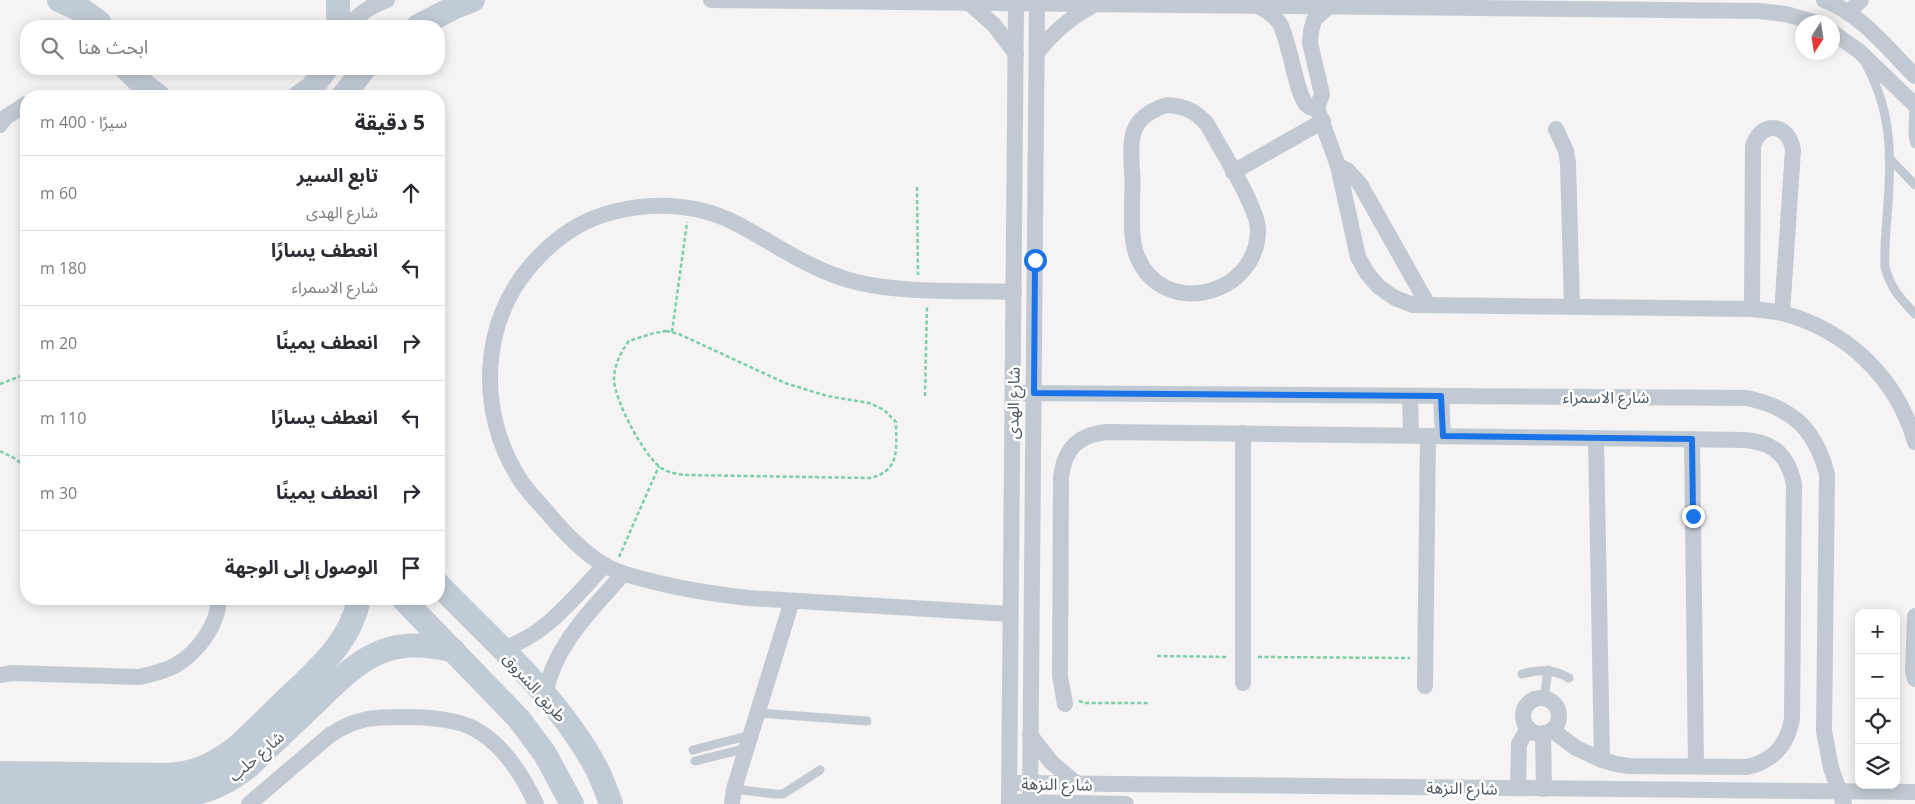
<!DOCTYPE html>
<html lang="ar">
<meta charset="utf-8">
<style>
:root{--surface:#fff;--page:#f2f2f3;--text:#2b2b33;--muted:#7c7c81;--line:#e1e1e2}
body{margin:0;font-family:"Open Sans","Noto Sans Arabic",sans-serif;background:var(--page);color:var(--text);direction:rtl}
.controls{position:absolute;right:15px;bottom:15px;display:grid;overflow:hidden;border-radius:10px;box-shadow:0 2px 12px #0003}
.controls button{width:45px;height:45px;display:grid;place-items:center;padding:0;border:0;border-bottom:1px solid var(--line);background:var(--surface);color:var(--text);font:25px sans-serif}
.compass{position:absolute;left:1795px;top:15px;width:45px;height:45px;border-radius:50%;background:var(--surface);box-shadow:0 2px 12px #0003;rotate:192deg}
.stop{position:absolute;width:15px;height:15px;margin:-11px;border:4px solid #1a73e8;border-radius:50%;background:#fff}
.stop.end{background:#1a73e8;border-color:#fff;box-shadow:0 1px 5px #0008}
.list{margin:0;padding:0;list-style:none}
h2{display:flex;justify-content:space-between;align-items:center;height:65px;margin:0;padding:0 20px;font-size:21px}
h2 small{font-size:16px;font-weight:400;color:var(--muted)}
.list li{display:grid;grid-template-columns:32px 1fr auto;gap:15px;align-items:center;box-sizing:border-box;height:75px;padding:0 20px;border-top:1px solid var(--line)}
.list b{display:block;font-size:19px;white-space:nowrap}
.list p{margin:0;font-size:16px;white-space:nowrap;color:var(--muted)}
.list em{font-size:16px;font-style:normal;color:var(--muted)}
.icon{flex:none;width:28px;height:28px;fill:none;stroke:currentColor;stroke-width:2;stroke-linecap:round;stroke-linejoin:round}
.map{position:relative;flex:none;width:1915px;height:804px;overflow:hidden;direction:ltr}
.search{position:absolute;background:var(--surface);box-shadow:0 2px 12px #0003;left:20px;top:20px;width:425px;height:55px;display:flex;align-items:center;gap:12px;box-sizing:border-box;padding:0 18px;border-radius:20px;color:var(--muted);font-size:19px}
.panel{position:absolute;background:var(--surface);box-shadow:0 2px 12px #0003;left:20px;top:90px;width:425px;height:515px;border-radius:20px;direction:rtl}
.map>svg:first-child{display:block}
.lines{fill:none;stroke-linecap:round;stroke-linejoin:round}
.path{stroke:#7ad0a6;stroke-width:2.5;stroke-dasharray:4 2.5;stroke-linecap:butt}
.lane{stroke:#c1cad2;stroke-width:9}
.street{stroke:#c1cad2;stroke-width:16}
.secondary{stroke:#c1cbd6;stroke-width:24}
.route{stroke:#1a73e8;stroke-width:6}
.labels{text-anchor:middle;stroke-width:5;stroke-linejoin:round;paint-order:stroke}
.street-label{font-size:16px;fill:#4a5661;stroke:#fff}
</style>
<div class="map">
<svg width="1915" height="804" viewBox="0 0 1915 804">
<rect width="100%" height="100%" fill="#f5f3f3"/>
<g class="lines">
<g class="path">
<path d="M917,187l1,88"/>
<path d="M666,331l13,3 106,49 42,13 42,7 7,3 8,4 12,12c0,26 5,49 -26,56l-185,-3c-8,-1 -17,-2 -25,-8 -17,-13 -45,-66 -46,-87 0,-14 6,-27 15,-39l25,-8z"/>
<path d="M672,332l15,-110"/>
<path d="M0,384l26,-10"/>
<path d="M925,396l2,-91"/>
<path d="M0,451l16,8 10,9"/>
<path d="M619,557l40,-91"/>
<path d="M1157,656l71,1"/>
<path d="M1258,657l152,1"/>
<path d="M1079,701l6,2h64"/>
</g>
<g class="lane">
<path d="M1866,64c28,52 25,97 21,153 -1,16 -3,33 -2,50 6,22 15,31 30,47"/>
<path d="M1914,103l-1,33 2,8"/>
<path d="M1891,160l24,25"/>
<path d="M1522,674c18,-5 31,-5 47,4"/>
<path d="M1544,699l4,-29"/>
<path d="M758,713l109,8"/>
<path d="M693,750l58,-15"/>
<path d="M695,761l52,-13"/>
<path d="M734,789l41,5h8l37,-24"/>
</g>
<g class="street">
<path d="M711,0l1048,11 27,3 27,8"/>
<path d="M1824,0c37,14 64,49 91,76"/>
<path d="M967,1l27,24 22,29"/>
<path d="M1260,7c8,4 15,9 20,17 10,18 16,71 27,81 3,3 6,3 10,3"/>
<path d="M1328,7l-14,13 -3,11 -1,12 12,51 -5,14 21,58 20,91 9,16 12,14 16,11 18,7 339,4c10,1 20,2 30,4 65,17 115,65 133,129"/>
<path d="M1848,13l13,-13"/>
<path d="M348,26c11,-12 23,-21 39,-26"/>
<path d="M1832,32l27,19 56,54"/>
<path d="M1037,53c16,-21 34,-36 57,-48"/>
<path d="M1167,105c18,1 28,6 40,19 13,24 50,82 51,105 0,68 -96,90 -121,27 -9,-21 -3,-62 -5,-86 -2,-35 -2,-53 35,-65z"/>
<path d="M0,125l6,-8 20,-13"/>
<path d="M1556,129l10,22 2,12 4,144"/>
<path d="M1338,166l9,4 13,14 68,121"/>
<path d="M1233,172l90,-51"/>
<path d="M1752,309l1,-163c8,-26 36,-23 40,4l-11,163"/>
<path d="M1013,393l734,5c46,10 68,31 80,76l-3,257 7,37 13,36"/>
<path d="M1410,396l1,39"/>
<path d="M1441,396l2,40"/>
<path d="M1243,433v250"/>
<path d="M1596,438l6,322"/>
<path d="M1692,439l4,327"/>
<path d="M1010,614l-262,-16c-34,-4 -68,-9 -101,-18 -15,-4 -30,-7 -43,-15 -21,-13 -37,-30 -53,-48 -10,-13 -24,-25 -32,-39 -42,-66 -39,-155 13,-214 22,-25 48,-44 81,-52 43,-11 89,-8 128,14 39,21 71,45 115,56 51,12 106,8 158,10"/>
<path d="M1915,616l-2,55 2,8"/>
<path d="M501,649c44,-12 73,-52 104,-84"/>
<path d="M0,675l12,-2 127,4c13,-3 25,-5 37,-12 22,-13 42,-40 43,-66"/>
<path d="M1425,686l3,-250"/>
<path d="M545,695c9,-50 46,-84 78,-121"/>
<circle cx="1541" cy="716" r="18"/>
<path d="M1065,704l-5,-28 1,-198c3,-30 18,-44 47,-46l638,8c29,3 42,16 48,44l-2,235c-5,27 -19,42 -45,48l-118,-1 -13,-2 -14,-4 -26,-12 -24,-18"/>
<path d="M1543,733l1,56"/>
<path d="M1030,735l21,27 26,22"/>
<path d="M1009,783l906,9"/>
<path d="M1518,788l1,-44 9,-16"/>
<path d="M1018,802l108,2"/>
<path d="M249,804l81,-69c27,-18 45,-18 76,-18 17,0 33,1 50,5 39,9 64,48 80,82"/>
<path d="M732,804l2,-15 58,-188"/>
<path d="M1009,804l7,-801"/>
<path d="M1030,804l7,-801"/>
</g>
<g class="secondary">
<path d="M59,0l26,12 14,10"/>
<path d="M338,0v26"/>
<path d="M418,26l37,-19 18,-7"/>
<path d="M127,69l13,13 18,14"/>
<path d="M300,96l12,-8 14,-19"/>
<path d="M343,96l21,-27"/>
<path d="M439,585c53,55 116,109 154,177 8,13 13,28 18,42"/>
<path d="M403,599l116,120 26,35 27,50"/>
<path d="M0,773l168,2c28,-2 45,-10 68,-27 19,-18 37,-36 56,-54 29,-28 59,-54 67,-95"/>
<path d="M0,795l170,2c33,-3 52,-10 78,-30 22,-21 44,-42 66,-63 21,-20 42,-43 69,-53 24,-9 48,-6 71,0"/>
</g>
</g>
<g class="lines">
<path class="route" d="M1035,260l-1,133 407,3 2,40 249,3 1,77"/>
</g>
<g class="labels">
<g class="street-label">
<text x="1606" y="403">شارع الاسمراء</text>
<text transform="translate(1013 403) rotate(-89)" y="6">شارع الهدى</text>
<text transform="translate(535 687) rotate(48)" y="6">طريق الشروق</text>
<text transform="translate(256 756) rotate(-41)" y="6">شارع حلب</text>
<text transform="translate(1057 784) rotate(1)" y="6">شارع النزهة</text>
<text transform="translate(1462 788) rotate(1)" y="6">شارع النزهة</text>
</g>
</g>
</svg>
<div class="controls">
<button>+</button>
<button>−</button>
<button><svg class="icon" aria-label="locate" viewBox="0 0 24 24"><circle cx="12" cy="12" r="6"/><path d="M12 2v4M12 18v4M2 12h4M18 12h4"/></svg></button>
<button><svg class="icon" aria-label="layers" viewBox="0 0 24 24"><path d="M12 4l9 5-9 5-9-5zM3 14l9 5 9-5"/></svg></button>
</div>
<svg class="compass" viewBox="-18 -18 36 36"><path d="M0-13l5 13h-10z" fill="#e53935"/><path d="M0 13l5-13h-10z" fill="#7c7c81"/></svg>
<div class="stop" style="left:1035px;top:260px"></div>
<div class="stop end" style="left:1693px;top:516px"></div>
<div class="search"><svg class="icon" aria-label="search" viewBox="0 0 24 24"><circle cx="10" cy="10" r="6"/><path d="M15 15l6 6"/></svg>ابحث هنا</div>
<section class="panel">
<h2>5 دقيقة<small>سيرًا · 400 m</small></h2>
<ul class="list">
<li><svg class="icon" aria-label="ahead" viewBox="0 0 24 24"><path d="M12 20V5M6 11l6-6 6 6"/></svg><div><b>تابع السير</b><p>شارع الهدى</p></div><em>60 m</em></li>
<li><svg class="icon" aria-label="left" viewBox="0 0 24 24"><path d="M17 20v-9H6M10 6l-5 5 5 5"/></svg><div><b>انعطف يسارًا</b><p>شارع الاسمراء</p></div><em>180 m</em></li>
<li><svg class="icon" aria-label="right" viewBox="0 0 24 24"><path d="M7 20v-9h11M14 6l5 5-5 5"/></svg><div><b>انعطف يمينًا</b></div><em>20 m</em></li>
<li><svg class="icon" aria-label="left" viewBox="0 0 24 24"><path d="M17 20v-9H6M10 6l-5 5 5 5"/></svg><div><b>انعطف يسارًا</b></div><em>110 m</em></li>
<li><svg class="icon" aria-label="right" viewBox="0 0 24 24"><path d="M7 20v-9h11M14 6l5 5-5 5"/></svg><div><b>انعطف يمينًا</b></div><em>30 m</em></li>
<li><svg class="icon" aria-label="arrive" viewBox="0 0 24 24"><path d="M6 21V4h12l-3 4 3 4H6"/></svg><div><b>الوصول إلى الوجهة</b></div></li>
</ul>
</section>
</div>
